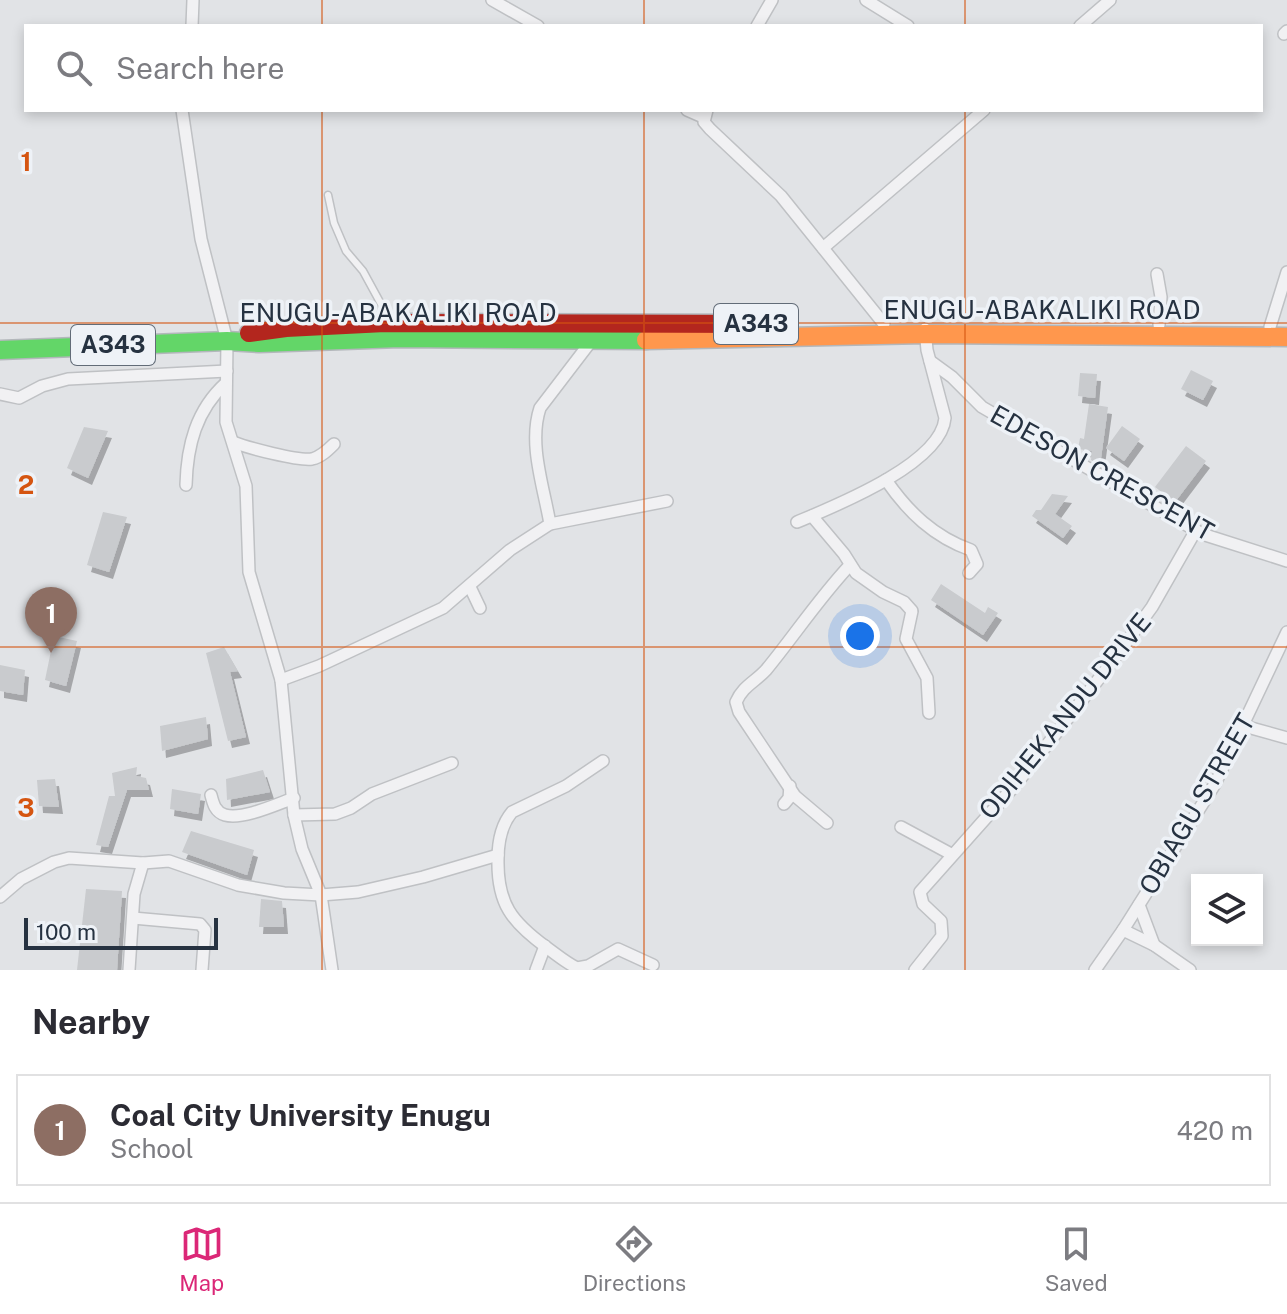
<!DOCTYPE html>
<style>
:root{--surface:#fff;--page:#f2f2f3;--text:#2b2b33;--muted:#7c7c81;--line:#e1e1e2;--accent:#db2777}
body{margin:0;font-family:"Public Sans",sans-serif;background:var(--page);color:var(--text)}
.controls{position:absolute;right:24px;bottom:24px;display:grid;overflow:hidden;border-radius:0px;box-shadow:0 4px 12px #0003}
.controls button{width:72px;height:72px;display:grid;place-items:center;padding:0;border:0;border-bottom:2px solid var(--line);background:var(--surface);color:var(--text);font:40px sans-serif}
.scale{position:absolute;left:24px;bottom:20px;width:194px;box-sizing:border-box;padding-left:8px;border:4px solid #263241;border-top:0;font-size:22px;line-height:28px;white-space:nowrap;color:#263241;-webkit-text-stroke:6px #eef2f7;paint-order:stroke}
.you{position:absolute;left:860px;top:636px;width:28px;height:28px;margin:-20px;border:6px solid #fff;border-radius:50%;background:#1a73e8;box-shadow:0 0 0 12px #1a73e833}
.badge{display:grid;place-items:center;width:52px;height:52px;border-radius:50%;background:var(--accent);color:#fff;font-size:26px;font-weight:700}
.pin{position:absolute;translate:-50% -66px;filter:drop-shadow(0 2px 4px #0008)}
.pin::after{content:'';position:absolute;top:42px;width:28px;height:24px;background:inherit;clip-path:polygon(0 0,100% 0,50% 100%)}
.list{margin:0;padding:0;list-style:none}
h2{display:flex;justify-content:space-between;align-items:center;height:104px;margin:0;padding:0 32px;font-size:34px}
h2 small{font-size:26px;font-weight:400;color:var(--muted)}
.list li{display:grid;grid-template-columns:52px 1fr auto;gap:24px;align-items:center;box-sizing:border-box;height:112px;margin:0 16px 16px;padding:0 16px;border:2px solid var(--line);border-radius:0px}
.list b{display:block;font-size:30px;white-space:nowrap}
.list p{margin:0;font-size:26px;white-space:nowrap;color:var(--muted)}
.list em{font-size:26px;font-style:normal;color:var(--muted)}
.icon{flex:none;width:44px;height:44px;fill:none;stroke:currentColor;stroke-width:2;stroke-linecap:round;stroke-linejoin:round}
.map{position:relative;flex:none;width:1287px;height:970px;overflow:hidden}
.search{position:absolute;background:var(--surface);box-shadow:0 4px 12px #0003;left:24px;right:24px;top:24px;height:88px;display:flex;align-items:center;gap:20px;box-sizing:border-box;padding:0 28px;border-radius:0px;color:var(--muted);font-size:30px}
.sheet{height:232px;background:var(--surface)}
nav{display:flex;justify-content:space-around;align-items:center;box-sizing:border-box;height:112px;border-top:2px solid var(--line);background:var(--surface);font-size:22px;color:var(--muted)}
nav a{display:grid;justify-items:center;gap:4px}
nav .on{color:var(--accent)}
.map>svg:first-child{display:block}
.building{fill:#c9cbce;filter:url(#shadow)}
.lines{fill:none;stroke-linecap:round;stroke-linejoin:round}
.lane-casing{stroke:#bfc1c4;stroke-width:9}
.street-casing{stroke:#bfc1c4;stroke-width:14}
.fast-casing{stroke:#b3b7bb;stroke-width:21}
.slow-casing{stroke:#b3b7bb;stroke-width:21}
.jam-casing{stroke:#b3b7bb;stroke-width:21}
.lane{stroke:#f1f1f3;stroke-width:6}
.street{stroke:#f1f1f3;stroke-width:11}
.fast{stroke:#63d668;stroke-width:18}
.slow{stroke:#ff974d;stroke-width:18}
.jam{stroke:#b3261e;stroke-width:18}
.grid{fill:none;stroke:#d55511;stroke-width:2;stroke-opacity:0.55}
.labels{text-anchor:middle;stroke-width:7;stroke-linejoin:round;paint-order:stroke}
.shield{fill:#eef2f7;stroke:#626c78;stroke-width:2}
.shield-label{font-size:24px;font-weight:bold;fill:#263241}
.street-label{font-size:26px;fill:#263241;stroke:#eef2f7}
.grid-label{font-size:26px;text-anchor:middle;font-weight:bold;fill:#d55511;stroke:#eef2f7;stroke-width:7;stroke-linejoin:round;paint-order:stroke}
</style>
<div class="map">
<svg width="1287" height="970" viewBox="0 0 1287 970">
<defs>
<filter id="shadow"><feDropShadow dx="4" dy="7" stdDeviation="0" flood-color="#0004"/></filter>
</defs>
<rect width="100%" height="100%" fill="#e1e3e6"/>
<g class="building">
<path d="M1191,370l22,11 -10,19 -22,-11z"/>
<path d="M1080,373l17,1 -2,24 -17,-2z"/>
<path d="M1089,404l19,3 -8,58 -9,-5 1,-9 -14,-2 2,-11 4,1z"/>
<path d="M1122,426l18,13 -16,22 -18,-13z"/>
<path d="M84,427l24,4 -20,47 -21,-10z"/>
<path d="M1186,446l20,15 -31,41 -20,-15z"/>
<path d="M1052,494l16,2 -13,18 17,12 -9,12 -31,-22 4,-6h5z"/>
<path d="M103,512l24,5 -18,55 -22,-7z"/>
<path d="M941,584l44,29 3,-6 10,6 -15,22 -52,-35z"/>
<path d="M54,636l23,5 -11,45 -21,-6z"/>
<path d="M224,647l14,24 -8,1 16,65 -18,4 -22,-88z"/>
<path d="M0,665l25,5 -2,25 -23,-4z"/>
<path d="M206,717l2,22 -46,12 -2,-25z"/>
<path d="M137,767l-1,9 10,2 3,12h-22l-19,57 -12,-2 13,-49h6l-3,-23z"/>
<path d="M263,770l7,22 -43,8 -1,-21z"/>
<path d="M55,779l4,28 -20,-1 -2,-26z"/>
<path d="M172,789l29,5 -3,20 -28,-5z"/>
<path d="M191,831l63,19 -7,25 -65,-23z"/>
<path d="M86,889l36,2 -5,79h-40z"/>
<path d="M261,899l21,2 2,26h-25z"/>
</g>
<g class="lines">
<g class="lane-casing">
<path id="lane" d="M328,195l6,28 12,28 17,20 18,33 4,17"/>
</g>
<g class="street-casing">
<g id="street">
<path d="M492,0l46,26"/>
<path d="M866,0l42,26"/>
<path d="M192,26l1,-26"/>
<path d="M757,26l15,-26"/>
<path d="M1080,26l30,-26"/>
<path d="M1284,34l3,-3"/>
<path d="M182,110l19,129 26,102 -1,81 20,64 3,86 32,108 13,135 8,34 19,46 11,75"/>
<path d="M687,110l16,7"/>
<path d="M707,110l-3,12 6,7 71,67 103,128"/>
<path d="M823,248l161,-138"/>
<path d="M1157,274l4,23 -2,28"/>
<path d="M1270,327l17,-55"/>
<path d="M930,361l22,16 30,30 220,127 85,27"/>
<path d="M0,394l19,4 23,-12 26,-7 159,-8"/>
<path d="M233,442c15,6 65,19 79,17 9,-2 16,-9 22,-15"/>
<path d="M886,480c22,32 48,57 85,70l6,14 -8,9"/>
<path d="M186,485c1,-39 10,-75 40,-102"/>
<path d="M812,516l32,38 12,19 27,19 21,10 8,9 -6,28 21,39 2,35"/>
<path d="M797,522c38,-16 144,-58 148,-104l-18,-68 -2,-21"/>
<path d="M550,524c-6,-36 -22,-80 -10,-116l52,-68"/>
<path d="M470,587l10,21"/>
<path d="M281,680l38,-14 124,-58 67,-58 40,-26 117,-23"/>
<path d="M1244,726l43,12"/>
<path d="M603,761l-37,25 -54,26c-11,13 -14,31 -14,47 -1,45 14,63 48,88 10,7 19,15 31,21l11,-2 30,-17 35,16"/>
<path d="M211,795c2,8 4,17 14,20 18,5 52,-11 69,-17"/>
<path d="M784,804l5,-6 1,-12"/>
<path d="M294,815l41,-1 16,-6 21,-14 80,-31"/>
<path d="M827,823l-32,-27 -56,-84 -3,-10c7,-16 19,-20 30,-32 28,-34 53,-72 84,-105"/>
<path d="M901,827l50,27"/>
<path d="M0,897l21,-18 33,-17 15,-4 74,5 26,-2 69,24 46,8 37,2 37,-3 65,-15 75,-22"/>
<path d="M1139,905l15,40"/>
<path d="M133,918l67,6 5,6 -3,40"/>
<path d="M1123,930l31,15 36,25"/>
<path d="M129,970l5,-76 9,-31"/>
<path d="M536,970l9,-24"/>
<path d="M915,970l27,-34 -1,-15 -18,-17 -3,-12 97,-109 95,-121 40,-55 44,-77"/>
<path d="M1095,970l28,-40 92,-146 72,-152"/>
</g>
</g>
<g class="fast-casing">
<path id="fast" d="M0,350l227,-9 32,2 141,-5 246,2"/>
</g>
<g class="slow-casing">
<path id="slow" d="M646,340l280,-6 361,3"/>
</g>
<g class="jam-casing">
<path id="jam" d="M249,333l37,-5 99,-5 380,1"/>
</g>
<use href="#lane" class="lane"/>
<use href="#street" class="street"/>
<use href="#fast" class="fast"/>
<use href="#slow" class="slow"/>
<use href="#jam" class="jam"/>
</g>
<path class="grid" d="M322,0v26M644,0v26M965,0v26M322,110v860M644,110v860M965,110v860M0,323h1287M0,647h1287"/>
<g class="labels">
<g class="shield">
<rect x="714" y="304" width="84" height="40" rx="6"/>
<rect x="71" y="325" width="84" height="40" rx="6"/>
</g>
<g class="shield-label">
<text x="756" y="332">A343</text>
<text x="113" y="353">A343</text>
</g>
<g class="street-label">
<text x="1042" y="319">ENUGU-ABAKALIKI ROAD</text>
<text x="398" y="322">ENUGU-ABAKALIKI ROAD</text>
<text transform="translate(1102 473) rotate(29)" y="9">EDESON CRESCENT</text>
<text transform="translate(1065 716) rotate(-51)" y="9">ODIHEKANDU DRIVE</text>
<text transform="translate(1197 804) rotate(-60)" y="9">OBIAGU STREET</text>
</g>
</g>
<g class="grid-label">
<text x="26" y="171">1</text>
<text x="26" y="494">2</text>
<text x="26" y="817">3</text>
</g>
</svg>
<div class="controls">
<button><svg class="icon" aria-label="layers" viewBox="0 0 24 24"><path d="M12 4l9 5-9 5-9-5zM3 14l9 5 9-5"/></svg></button>
</div>
<div class="scale">100 m</div>
<div class="you"></div>
<div class="pin badge" style="left:51px;top:653px;background:#8d6e63">1</div>
<div class="search"><svg class="icon" aria-label="search" viewBox="0 0 24 24"><circle cx="10" cy="10" r="6"/><path d="M15 15l6 6"/></svg>Search here</div>
</div>
<section class="sheet">
<h2>Nearby<small></small></h2>
<ul class="list">
<li><span class="badge" style="background:#8d6e63">1</span><div><b>Coal City University Enugu</b><p>School</p></div><em>420 m</em></li>
</ul>
</section>
<nav>
<a class="on"><svg class="icon" aria-label="map" viewBox="0 0 24 24"><path d="M3 6l6-2 6 2 6-2v14l-6 2-6-2-6 2zM9 4v14M15 6v14"/></svg>Map</a>
<a><svg class="icon" aria-label="directions" viewBox="0 0 24 24"><path d="M12 3l9 9-9 9-9-9zM9 14v-3h6M13 9l2 2-2 2"/></svg>Directions</a>
<a><svg class="icon" aria-label="saved" viewBox="0 0 24 24"><path d="M7 4h10v16l-5-4-5 4z"/></svg>Saved</a>
</nav>
